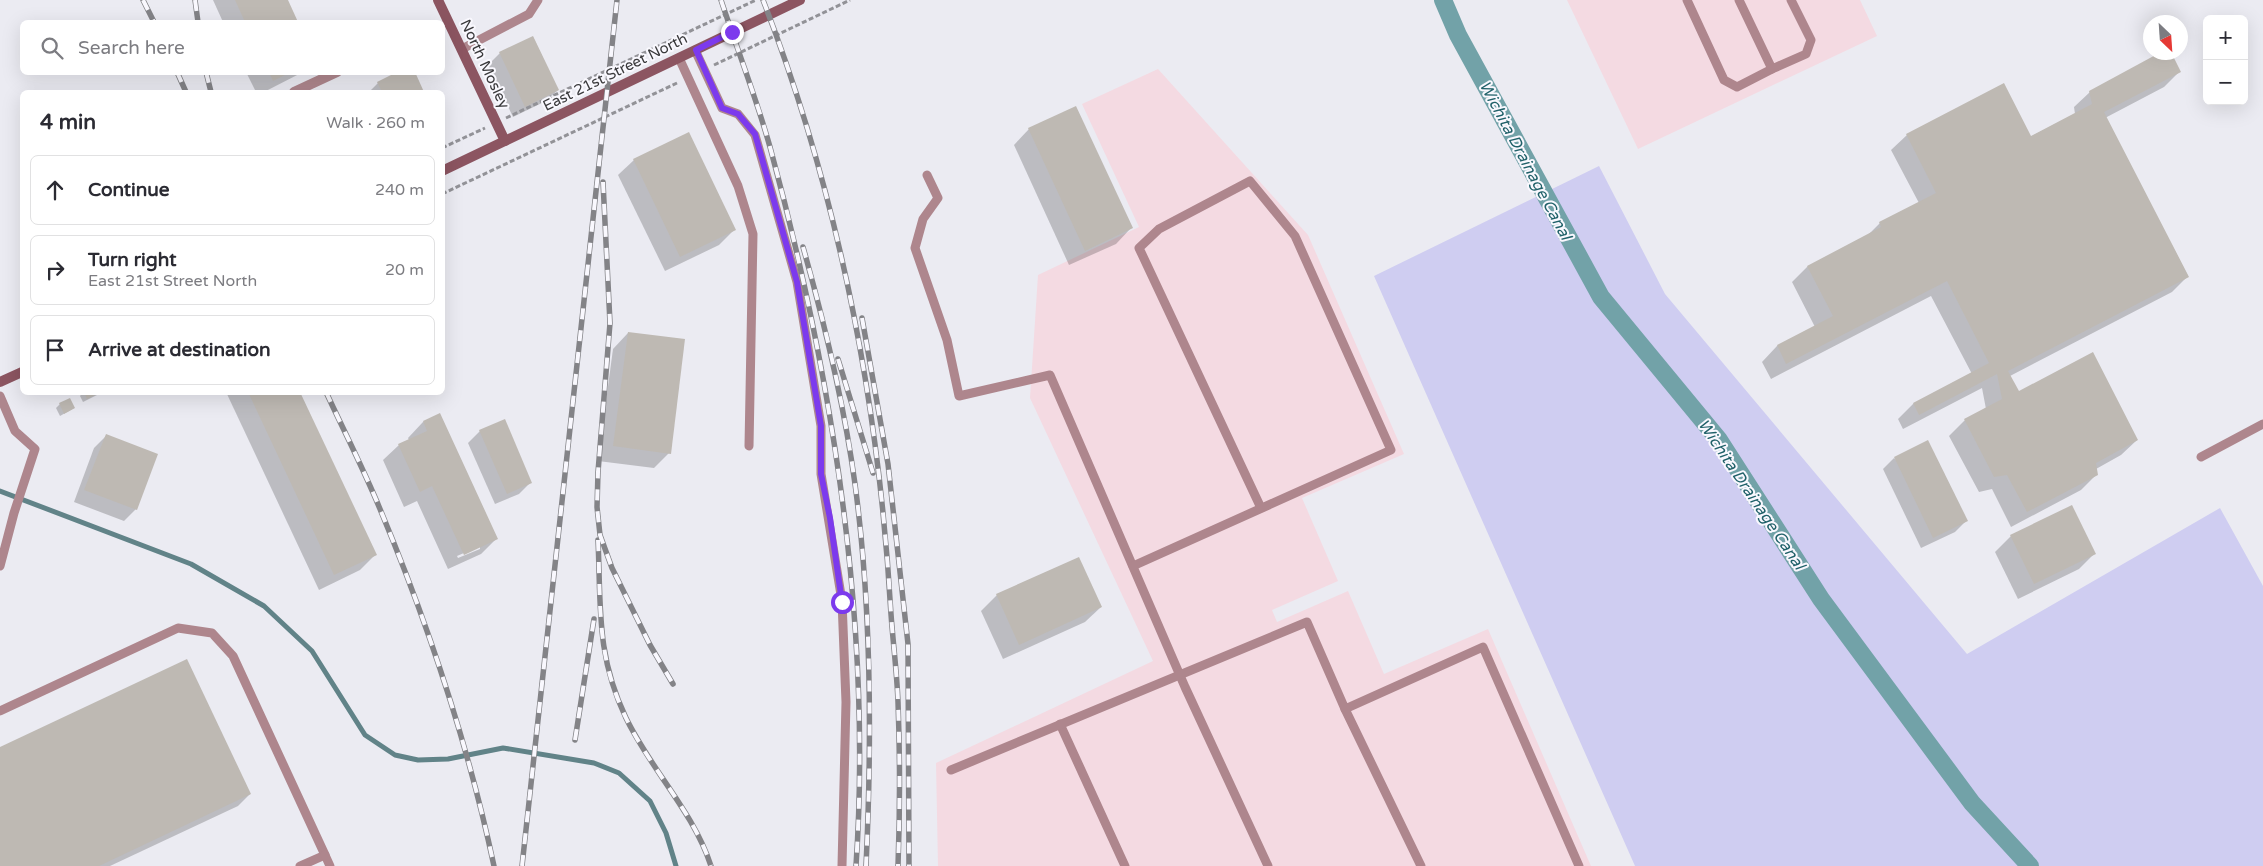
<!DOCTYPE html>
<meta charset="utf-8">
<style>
:root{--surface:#fff;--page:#f7f7f7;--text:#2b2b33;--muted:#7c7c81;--line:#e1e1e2}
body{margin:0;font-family:"Varela Round",sans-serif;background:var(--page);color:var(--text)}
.controls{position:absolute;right:15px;top:15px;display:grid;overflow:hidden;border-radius:8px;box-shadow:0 5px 20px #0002}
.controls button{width:45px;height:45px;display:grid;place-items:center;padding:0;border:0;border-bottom:1px solid var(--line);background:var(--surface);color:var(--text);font:25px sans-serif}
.compass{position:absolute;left:2143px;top:15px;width:45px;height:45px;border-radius:50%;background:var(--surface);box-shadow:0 5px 20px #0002;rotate:155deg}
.stop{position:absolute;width:15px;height:15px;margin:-11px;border:4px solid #7c3aed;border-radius:50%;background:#fff}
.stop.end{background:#7c3aed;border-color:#fff;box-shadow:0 1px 5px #0008}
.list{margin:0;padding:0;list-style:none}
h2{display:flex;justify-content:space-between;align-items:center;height:65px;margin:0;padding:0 20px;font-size:21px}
h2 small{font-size:16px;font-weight:400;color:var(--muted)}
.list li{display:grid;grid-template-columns:32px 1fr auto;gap:15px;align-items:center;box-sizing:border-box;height:70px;margin:0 10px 10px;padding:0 10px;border:1px solid var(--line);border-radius:8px}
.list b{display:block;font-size:19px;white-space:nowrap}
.list p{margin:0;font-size:16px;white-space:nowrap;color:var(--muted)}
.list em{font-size:16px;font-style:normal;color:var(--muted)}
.icon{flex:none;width:28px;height:28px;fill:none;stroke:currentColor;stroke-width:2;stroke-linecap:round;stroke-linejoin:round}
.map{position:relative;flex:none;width:2263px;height:866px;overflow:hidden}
.search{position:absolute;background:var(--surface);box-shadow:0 5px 20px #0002;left:20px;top:20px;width:425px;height:55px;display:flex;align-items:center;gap:12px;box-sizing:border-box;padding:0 18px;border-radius:8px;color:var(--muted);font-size:19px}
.panel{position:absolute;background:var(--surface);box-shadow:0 5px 20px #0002;left:20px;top:90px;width:425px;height:305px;border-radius:8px}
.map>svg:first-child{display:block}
.industrial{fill:#f4dae2}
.green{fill:#cfcdf1}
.shadow{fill:#0003;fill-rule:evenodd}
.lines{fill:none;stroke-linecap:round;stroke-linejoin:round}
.stream{stroke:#618388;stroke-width:5}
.canal{stroke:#72a2a8;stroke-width:18}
.building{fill:#beb9b3}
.path{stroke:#929297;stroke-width:3;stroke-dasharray:5 2.5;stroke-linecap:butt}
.lane{stroke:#ae868d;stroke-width:9}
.street{stroke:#ae868d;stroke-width:10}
.secondary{stroke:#8c5561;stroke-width:10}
.rail-casing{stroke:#838387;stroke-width:5.5}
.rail{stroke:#f9f8fe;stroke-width:4;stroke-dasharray:11;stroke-linecap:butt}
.route{stroke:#7c3aed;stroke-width:6}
.labels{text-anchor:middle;stroke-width:4;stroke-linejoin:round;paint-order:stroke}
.street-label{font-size:15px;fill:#3a3a3c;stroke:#f9f8fe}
.water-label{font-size:16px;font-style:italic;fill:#206169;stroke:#f9f8fe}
</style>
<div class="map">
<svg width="2263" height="866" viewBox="0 0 2263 866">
<rect width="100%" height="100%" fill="#ebebf2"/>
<g class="industrial">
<path d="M1567,0h293l17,36 -239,113z"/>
<path d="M1158,69l150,166 96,219 -102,44 36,83 -66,29 5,12 71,-31 36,83 104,-45 103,237h-653l-2,-103 217,-102 -123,-263 8,-123 101,-48 -57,-123z"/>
</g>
<path class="green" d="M1599,166l66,128 302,360 253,-146 43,78v280h-628l-261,-590z"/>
<g class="shadow">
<path d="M213,0h74l10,22h-74z"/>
<path d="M533,37l25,53 -12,11 -33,16 -25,-52 12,-12z"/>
<path d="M246,72h57l-39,20h-8z"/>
<path d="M400,72h13l10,20h-54l9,-9z"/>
<path d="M2179,72l-15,15 -59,31 83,158 -16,16 -162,84 8,16 119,48 -16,15 -25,14 1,5 -16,16 -70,37 -19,-38 -13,3 -30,-56 16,-16 21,-11 -4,-21 -79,41 -5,-10 15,-15 59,-30 -41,-78 -160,83 -9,-17 15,-16 38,-19 -23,-45 15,-15 60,-31 13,-13 39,-20 -28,-53 16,-15 123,2 45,-23 -1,-7 16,-15z"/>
<path d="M1029,129l102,99 -15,16 -47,21 -55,-120z"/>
<path d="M634,160l101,69 -16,16 -54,26 -47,-96z"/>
<path d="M628,333l41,120 -15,15 -56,-7 15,-112z"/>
<path d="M83,392h20l-20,10 -3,-6z"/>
<path d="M226,392h72l77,163 -15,15 -41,20z"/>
<path d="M60,404l14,4 -14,8 -4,-8z"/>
<path d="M440,415l56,124 -15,15 -33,15 -31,-68 -13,6 -21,-47 16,-15 10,-5 -1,-2 15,-16zM480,546v3l-22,9 -1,-2z"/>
<path d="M480,431l51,51 -12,12 -24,10 -27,-61z"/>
<path d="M106,436l30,73 -12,12 -50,-19 20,-54z"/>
<path d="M1894,458l72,63 -11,11 -34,16 -38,-79z"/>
<path d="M2011,536l83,18 -15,15 -61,30 -23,-47z"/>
<path d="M997,595l104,12 -16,15 -82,37 -22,-48z"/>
<path d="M0,748l250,46 -12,12 -128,60h-110z"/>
</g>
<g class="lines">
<path class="stream" d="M0,491l191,73 73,42 48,45 53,84 30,20 23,5 30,-1 55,-11 91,15 25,10 31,28 16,32 10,33"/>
<path class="canal" d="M1443,0l15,35 143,262 118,143 102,159 151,204 58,63"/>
</g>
<g class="building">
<path d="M235,0h53l10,22h-53z"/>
<path d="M533,36l26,54 -34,17 -26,-55z"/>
<path d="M2161,52h10l10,20 -77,40 85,165 -181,94 11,20 74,-39 45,88 -42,23 2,12 -71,37 -20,-37 -13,2 -30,-58 38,-20 -5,-25 -78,41 -6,-12 76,-40 -42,-82 -161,83 -9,-19 56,-29 -26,-50 74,-39 -2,-5 57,-29 -30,-59 98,-51 27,53 61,-32 -3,-13z"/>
<path d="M269,72h22l-18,9z"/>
<path d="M397,72h18l9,20h-42l-5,-10z"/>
<path d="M1076,106l57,122 -48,23 -57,-123z"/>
<path d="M689,132l47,98 -56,27 -47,-98z"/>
<path d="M628,332l57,7 -14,115 -58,-8z"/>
<path d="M84,392h17l-14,7z"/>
<path d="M248,392h52l77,163 -43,20z"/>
<path d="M70,398l5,10 -11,6 -5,-11z"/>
<path d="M440,413l58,126 -34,16 -32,-69 -12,6 -22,-48 29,-13 -4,-10z"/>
<path d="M505,419l27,64 -25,11 -28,-64z"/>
<path d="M106,434l52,20 -21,56 -53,-20z"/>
<path d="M1928,440l40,81 -35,17 -39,-81z"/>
<path d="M2072,505l24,49 -62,30 -24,-49z"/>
<path d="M1079,557l23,50 -83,38 -23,-51z"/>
<path d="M187,659l64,135 -152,72h-99v-119z"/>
</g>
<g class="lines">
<g class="path">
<path d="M714,65l136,-65"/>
<path d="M506,118l250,-118"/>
<path d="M442,148l43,-20"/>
<path d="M442,194l235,-111"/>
</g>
<g class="lane">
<path d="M1687,0l37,80 13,7 35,-18"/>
<path d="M1739,0l33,69 34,-15 5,-14 -20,-40"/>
<path d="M462,49l67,-35 9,-14"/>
<path d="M695,50l27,58 16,6 17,21 42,147 24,144v48l21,127 4,101 -4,164"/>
<path d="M679,58l59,128 15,48 -4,212"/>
<path d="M927,175l11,23 -15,21 -8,29 32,92 12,56 91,-21 135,312 83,179"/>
<path d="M0,396l15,35 20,18 -21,64 -14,53"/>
<path d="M2201,457l62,-33"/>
<path d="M1133,566l258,-116 -96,-214 -45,-55 -91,48 -20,19 122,260"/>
<path d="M1345,709l76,157"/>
<path d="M0,711l178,-83 34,5 21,23 92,199 -25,11"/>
<path d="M1060,724l65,142"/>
<path d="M951,770l356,-148 38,87 138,-62 96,219"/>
<path d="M325,855l5,11"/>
</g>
<path class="street" d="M294,92l43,-20"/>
<g class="secondary">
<path d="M438,0l67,141"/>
<path d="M442,171l358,-171"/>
<path d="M0,382l22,-10"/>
</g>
<g class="rail-casing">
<g id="rail">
<path d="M143,0l11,22"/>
<path d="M195,0l3,22"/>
<path d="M721,0c16,49 35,97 49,147 63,231 102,480 86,719"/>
<path d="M763,0c76,196 116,404 128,614 2,29 6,59 7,88 2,54 2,110 0,164"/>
<path d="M177,72l9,20"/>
<path d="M206,72l5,20"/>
<path d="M603,182l7,141 -12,149 -1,35 3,28 12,33 38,77 23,39"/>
<path d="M803,247c22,78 41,156 52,237 17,126 17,255 11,382"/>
<path d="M862,318l26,146 20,180 1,222"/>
<path d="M838,359l35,114"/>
<path d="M326,392c18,39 38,78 54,117 48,115 88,235 114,357"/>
<path d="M598,540c3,67 -2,115 28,178 25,52 67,93 85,148"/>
<path d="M575,740l19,-121"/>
<path d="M522,866l95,-866"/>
</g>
</g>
<use href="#rail" class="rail"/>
</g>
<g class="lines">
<path class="route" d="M732,32l-36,18 26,58 16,6 17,20 42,148 24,144v48l9,44 12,84"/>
</g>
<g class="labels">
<g class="street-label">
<text transform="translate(485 64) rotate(65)" y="5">North Mosley</text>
<text transform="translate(615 72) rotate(-26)" y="5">East 21st Street North</text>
</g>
<g class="water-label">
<text transform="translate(1526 160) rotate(62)" y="6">Wichita Drainage Canal</text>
<text transform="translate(1752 494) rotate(56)" y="6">Wichita Drainage Canal</text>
</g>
</g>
</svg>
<div class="controls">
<button>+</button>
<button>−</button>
</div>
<svg class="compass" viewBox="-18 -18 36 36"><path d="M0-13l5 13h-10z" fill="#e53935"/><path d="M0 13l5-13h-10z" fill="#7c7c81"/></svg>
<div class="stop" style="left:842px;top:602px"></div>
<div class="stop end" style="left:732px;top:32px"></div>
<div class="search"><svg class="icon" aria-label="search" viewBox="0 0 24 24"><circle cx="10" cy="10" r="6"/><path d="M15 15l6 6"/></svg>Search here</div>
<section class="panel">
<h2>4 min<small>Walk · 260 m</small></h2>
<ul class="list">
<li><svg class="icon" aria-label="ahead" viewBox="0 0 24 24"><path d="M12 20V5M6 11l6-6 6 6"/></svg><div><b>Continue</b></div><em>240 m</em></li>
<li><svg class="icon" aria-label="right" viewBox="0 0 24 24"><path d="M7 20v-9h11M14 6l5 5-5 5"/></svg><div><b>Turn right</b><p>East 21st Street North</p></div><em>20 m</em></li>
<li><svg class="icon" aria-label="arrive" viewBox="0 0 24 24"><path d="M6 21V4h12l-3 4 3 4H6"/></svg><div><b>Arrive at destination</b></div></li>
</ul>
</section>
</div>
